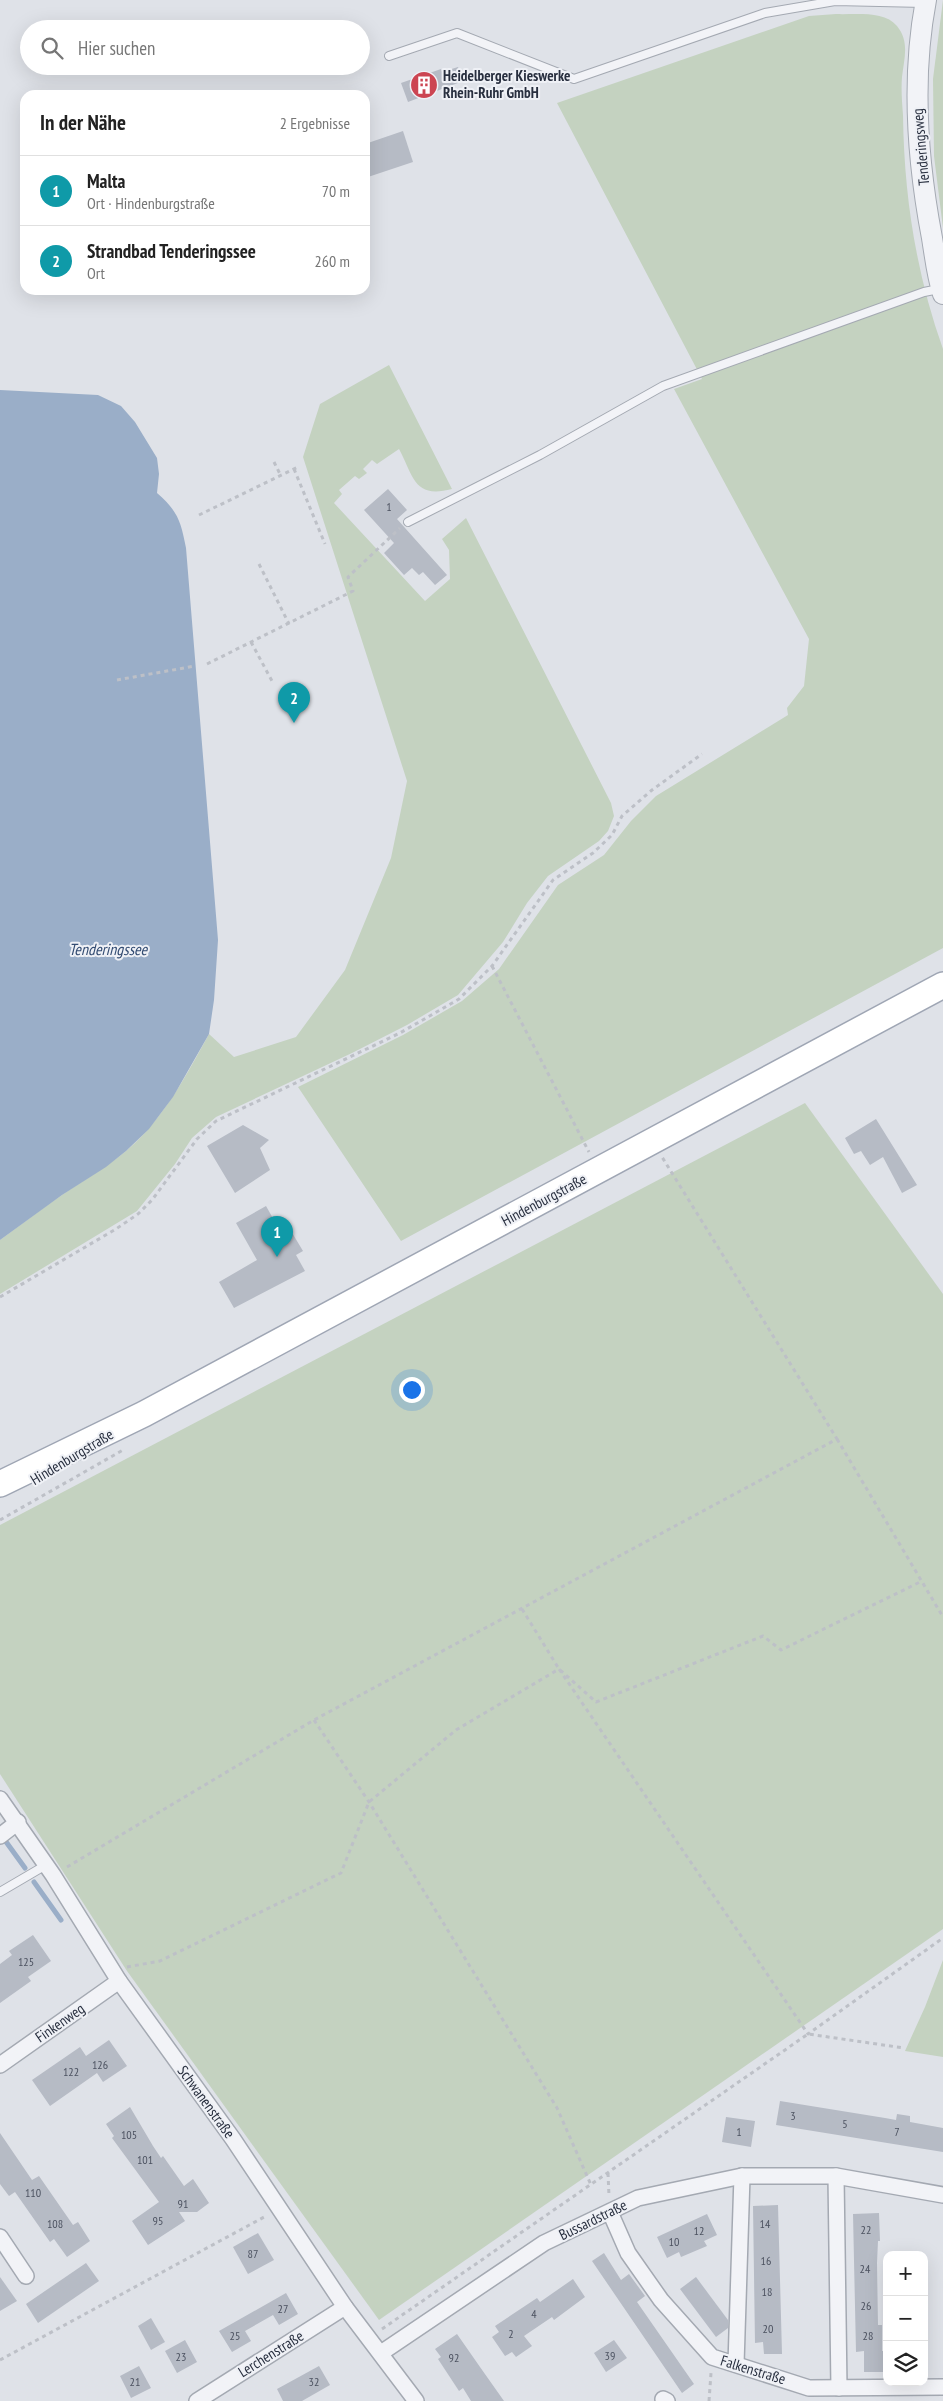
<!DOCTYPE html>
<html lang="de">
<meta charset="utf-8">
<style>
:root{--surface:#fff;--page:#f6f6f6;--text:#222;--muted:#767676;--line:#e0e0e0;--accent:#7c3aed}
body{margin:0;font-family:"PT Sans Narrow",sans-serif;background:var(--page);color:var(--text)}
.controls{position:absolute;right:15px;bottom:15px;display:grid;overflow:hidden;border-radius:10px;box-shadow:0 5px 20px #0002}
.controls button{width:45px;height:45px;display:grid;place-items:center;padding:0;border:0;border-bottom:1px solid var(--line);background:var(--surface);color:var(--text);font:25px sans-serif}
.you{position:absolute;left:411px;top:1389px;width:18px;height:18px;margin:-12px;border:4px solid #fff;border-radius:50%;background:#1a73e8;box-shadow:0 0 0 8px #1a73e833}
.badge{display:grid;place-items:center;width:32px;height:32px;border-radius:50%;background:var(--accent);color:#fff;font-size:16px;font-weight:700}
.pin{position:absolute;translate:-50% -41px;filter:drop-shadow(0 1px 2px #0008)}
.pin::after{content:'';position:absolute;top:26px;width:18px;height:15px;background:inherit;clip-path:polygon(0 0,100% 0,50% 100%)}
.list{margin:0;padding:0;list-style:none}
h2{display:flex;justify-content:space-between;align-items:center;height:65px;margin:0;padding:0 20px;font-size:21px}
h2 small{font-size:16px;font-weight:400;color:var(--muted)}
.list li{display:grid;grid-template-columns:32px 1fr auto;gap:15px;align-items:center;box-sizing:border-box;height:70px;padding:0 20px;border-top:1px solid var(--line)}
.list b{display:block;font-size:19px;white-space:nowrap}
.list p{margin:0;font-size:16px;white-space:nowrap;color:var(--muted)}
.list em{font-size:16px;font-style:normal;color:var(--muted)}
.icon{flex:none;width:28px;height:28px;fill:none;stroke:currentColor;stroke-width:2;stroke-linecap:round;stroke-linejoin:round}
.map{position:relative;flex:none;width:943px;height:2401px;overflow:hidden}
.search{position:absolute;background:var(--surface);box-shadow:0 5px 20px #0002;left:20px;top:20px;width:350px;height:55px;display:flex;align-items:center;gap:12px;box-sizing:border-box;padding:0 18px;border-radius:28px;color:var(--muted);font-size:19px}
.panel{position:absolute;background:var(--surface);box-shadow:0 5px 20px #0002;left:20px;top:90px;width:350px;height:205px;border-radius:15px}
.map>svg:first-child{display:block}
.green{fill:#c4d2c0}
.water{fill:#9aaec8}
.lines{fill:none;stroke-linecap:round;stroke-linejoin:round}
.stream{stroke:#9aaec8;stroke-width:5}
.building{fill:#b6bbc5}
.service-casing{stroke:#a4a9b2;stroke-width:10}
.minor-casing{stroke:#a4a9b2;stroke-width:18}
.tertiary-casing{stroke:#a4a9b2;stroke-width:22}
.primary-casing{stroke:#9fa6b4;stroke-width:28}
.path{stroke:#bdc0c7;stroke-width:3;stroke-dasharray:4 4;stroke-linecap:butt}
.service{stroke:#f2f3f7;stroke-width:8}
.minor{stroke:#f2f3f7;stroke-width:15}
.tertiary{stroke:#f2f3f7;stroke-width:20}
.primary{stroke:#fff;stroke-width:25}
.labels{text-anchor:middle;stroke-width:4;stroke-linejoin:round;paint-order:stroke}
.number-label{font-size:12px;fill:#4c5260}
.poi-label{font-size:15px;font-weight:bold;fill:#282f3f;stroke:#eff1f6;text-anchor:start}
.street-label{font-size:15px;fill:#282f3f;stroke:#eff1f6}
.water-label{font-size:16px;font-style:italic;fill:#334c72;stroke:#eff1f6}
</style>
<div class="map">
<svg width="943" height="2401" viewBox="0 0 943 2401">
<rect width="100%" height="100%" fill="#dfe2e8"/>
<g class="green">
<path d="M943,0v228l-9,-72 -1,-77z"/>
<path d="M836,14c18,1 48,-4 61,12 13,16 7,33 5,51 -1,12 0,25 1,38 1,81 13,158 40,234v599l-542,293 -103,-154 105,-52 59,-34 37,-32 59,-84 46,-30 27,-34 25,-25 132,-81 -1,-7 17,-22 5,-47 -135,-250 28,-10 -145,-276 252,-87z"/>
<path d="M389,365l63,124c-38,10 -38,-12 -53,-40l-22,15 -5,-4 -9,9 4,4 -8,6 -4,-3 -16,14 3,4 -8,9 91,98 25,-22 -1,-29 -7,-11 24,-21 145,285 3,13 -6,15 -9,10 -51,35 -21,27 -24,39 -45,53 -51,30 -55,28 -136,64 -24,21 -17,26 -38,47 -137,83v-54c21,-15 41,-31 62,-45 31,-21 63,-38 87,-67 25,-29 42,-61 60,-94l25,23 62,-20 49,-67 46,-112 16,-77 -104,-324 17,-53z"/>
<path d="M805,1103l138,191v635l-564,391 -252,-349 -127,-197v-249z"/>
<path d="M943,1960v97l-38,-6 20,-44z"/>
</g>
<path class="water" d="M0,390l98,5 23,11 14,16 22,36 2,16 -2,19c21,18 24,29 29,55l32,392 -4,60 -5,34 -36,63 -24,32 -23,22 -20,16 -44,28 -62,45z"/>
<g class="lines">
<g class="stream">
<path d="M4,1839l21,29"/>
<path d="M34,1882l27,38"/>
</g>
</g>
<g class="building">
<path d="M458,67l5,14 -55,21 -7,-19 40,-14 1,3z"/>
<path d="M403,131l10,31 -48,16v-34z"/>
<path d="M388,489l19,21 -10,9 50,56 -12,10 -12,-13 -4,3 -7,-7 -8,7 -20,-22 10,-10 -30,-33z"/>
<path d="M876,1119l41,66 -15,8 -19,-36 -13,8 -9,-14 -7,3 -9,-16z"/>
<path d="M243,1125l26,15 -9,8 10,22 -35,23 -28,-47z"/>
<path d="M266,1206l17,30 8,-5 12,20 -7,4 9,16 -71,37 -15,-26 38,-22 -21,-37z"/>
<path d="M33,1935l18,26 -23,16 3,4 -31,22v-39l12,-9 -3,-4z"/>
<path d="M109,2040l18,26 -24,16 -6,-9 -47,33 -18,-26 48,-33 6,9z"/>
<path d="M780,2101l105,17 11,2 1,-6 13,2v6l33,6v24l-167,-27z"/>
<path d="M130,2107l23,39 8,12 2,-2 21,30 9,-7 16,24 -12,9h-18l6,9 -37,24 -16,-24 27,-19 -47,-64 2,-2 -8,-12z"/>
<path d="M726,2117l29,4 -4,26 -29,-5z"/>
<path d="M0,2133l32,47 7,-4 34,49 5,-3 12,19 -23,16 -13,-18 -4,3 -35,-50 -6,4 -9,-12z"/>
<path d="M778,2205l4,149h-18l-1,-12 -8,1 -2,-137z"/>
<path d="M879,2213l1,28h-2l-1,22 1,62h4v26h5v21h-23v-21l-8,1 -3,-138z"/>
<path d="M707,2214l10,21 -13,6 3,5 -26,11 -2,-5 -12,6 -10,-21z"/>
<path d="M258,2233l16,27 -26,14 -15,-27z"/>
<path d="M604,2253l17,27 8,-6 16,22 -8,6 57,82 -12,9 -90,-132z"/>
<path d="M86,2263l13,18 -61,42 -12,-19z"/>
<path d="M0,2277l17,24 -17,10z"/>
<path d="M696,2277l32,43v8l-12,9 -36,-48z"/>
<path d="M573,2279l12,18 -31,23 -2,-3 -28,19 8,10 -16,11 -4,-5 -7,4 -13,-19 7,-5 -4,-6 42,-28 3,4z"/>
<path d="M286,2293l12,21 -19,11 -6,-10 -28,16 6,10 -19,11 -13,-21z"/>
<path d="M151,2318l14,24 -14,8 -13,-24z"/>
<path d="M457,2334l23,33 24,34h-33l-8,-13 -4,3 -21,-32 3,-2 -6,-8z"/>
<path d="M185,2340l12,22 -20,11 -12,-22z"/>
<path d="M614,2340l13,18 -21,14 -12,-19z"/>
<path d="M139,2366l12,22 -20,10 -11,-22z"/>
<path d="M319,2366l11,19 -28,16h-19l-6,-12z"/>
</g>
<g class="lines">
<g class="service-casing">
<g id="service">
<path d="M389,56l68,-23 117,46 191,-66 70,-12 89,2"/>
<path d="M408,522l132,-67 123,-69 261,-94 15,-3"/>
<path d="M0,1892l46,-27"/>
</g>
</g>
<g class="minor-casing">
<g id="minor">
<path d="M0,1799l53,76 66,106 114,158 112,168 71,94"/>
<path d="M0,1836l18,-14"/>
<path d="M0,2065l119,-84"/>
<path d="M836,2176l3,212"/>
<path d="M610,2212l18,41 33,47 51,57 97,31 134,-1"/>
<path d="M0,2237l26,39"/>
<path d="M381,2353l163,-110 94,-45 104,-22h94l107,19"/>
<path d="M736,2364l6,-188"/>
<path d="M663,2399l4,2"/>
<path d="M197,2401l148,-94"/>
</g>
</g>
<g class="tertiary-casing">
<path id="tertiary" d="M926,0c-15,79 -9,159 6,238 3,18 5,38 11,56"/>
</g>
<g class="primary-casing">
<path id="primary" d="M0,1484l144,-70 799,-429"/>
</g>
<g class="path">
<path d="M274,462l7,14"/>
<path d="M294,469l31,75"/>
<path d="M199,515l99,-48"/>
<path d="M259,564l30,60"/>
<path d="M251,642l21,39"/>
<path d="M207,664l146,-73 -5,-14 52,-49"/>
<path d="M117,680l78,-14"/>
<path d="M492,966l97,186"/>
<path d="M0,1297l116,-68 22,-15 14,-14 45,-61 19,-18 184,-88 59,-34 33,-33 61,-86 40,-27 19,-18 10,-19 30,-26 50,-36"/>
<path d="M837,1439l106,178"/>
<path d="M0,1520l123,-70"/>
<path d="M522,1609l37,60 37,33 167,-66 18,14 141,-69"/>
<path d="M314,1720l55,82 188,306 34,77"/>
<path d="M67,1867l247,-147 523,-281 -175,-282"/>
<path d="M127,1967l33,-6 181,-88 28,-71 87,-72 103,-61 249,365 135,-96"/>
<path d="M608,2173l1,23"/>
<path d="M382,2329l426,-295 96,14"/>
<path d="M0,2360l266,-144"/>
<path d="M709,2401l2,-28"/>
</g>
<use href="#service" class="service"/>
<use href="#minor" class="minor"/>
<use href="#tertiary" class="tertiary"/>
<use href="#primary" class="primary"/>
</g>
<defs>
<g id="building-disc" transform="scale(1.4375)"><circle r="9.5" fill="#cc4552" stroke="#eff1f6"/><path d="M-4-6H4V6H1V3H-1V6H-4ZM-2.5-4.3h1.7v1.8h-1.7ZM.8-4.3h1.7v1.8H.8ZM-2.5-1h1.7V.8h-1.7ZM.8-1h1.7V.8H.8Z" fill="#fff"/></g>
</defs>
<g fill-rule="evenodd">
<use href="#building-disc" x="424" y="85"/>
</g>
<g class="labels">
<g class="number-label">
<text x="389" y="511">1</text>
<text x="26" y="1966">125</text>
<text x="100" y="2069">126</text>
<text x="71" y="2076">122</text>
<text x="793" y="2120">3</text>
<text x="845" y="2128">5</text>
<text x="739" y="2136">1</text>
<text x="897" y="2136">7</text>
<text x="129" y="2139">105</text>
<text x="145" y="2164">101</text>
<text x="33" y="2197">110</text>
<text x="183" y="2208">91</text>
<text x="158" y="2225">95</text>
<text x="55" y="2228">108</text>
<text x="765" y="2228">14</text>
<text x="866" y="2234">22</text>
<text x="699" y="2235">12</text>
<text x="674" y="2246">10</text>
<text x="253" y="2258">87</text>
<text x="766" y="2265">16</text>
<text x="865" y="2273">24</text>
<text x="767" y="2296">18</text>
<text x="866" y="2310">26</text>
<text x="283" y="2313">27</text>
<text x="534" y="2318">4</text>
<text x="768" y="2333">20</text>
<text x="511" y="2338">2</text>
<text x="235" y="2340">25</text>
<text x="868" y="2340">28</text>
<text x="610" y="2360">39</text>
<text x="181" y="2361">23</text>
<text x="454" y="2362">92</text>
<text x="135" y="2386">21</text>
<text x="314" y="2386">32</text>
</g>
<g class="poi-label">
<text x="443" y="81">Heidelberger Kieswerke<tspan x="443" dy="17">Rhein-Ruhr GmbH</tspan></text>
</g>
<g class="street-label">
<text transform="translate(921 147) rotate(-95)" y="5">Tenderingsweg</text>
<text transform="translate(544 1200) rotate(-28)" y="5">Hindenburgstraße</text>
<text transform="translate(72 1457) rotate(-31)" y="5">Hindenburgstraße</text>
<text transform="translate(60 2023) rotate(-35)" y="5">Finkenweg</text>
<text transform="translate(206 2102) rotate(54)" y="5">Schwanenstraße</text>
<text transform="translate(593 2220) rotate(-26)" y="5">Bussardstraße</text>
<text transform="translate(271 2354) rotate(-32)" y="5">Lerchenstraße</text>
<text transform="translate(753 2370) rotate(17)" y="5">Falkenstraße</text>
</g>
<g class="water-label">
<text x="108" y="955">Tenderingssee</text>
</g>
</g>
</svg>
<div class="controls">
<button>+</button>
<button>−</button>
<button><svg class="icon" aria-label="layers" viewBox="0 0 24 24"><path d="M12 4l9 5-9 5-9-5zM3 14l9 5 9-5"/></svg></button>
</div>
<div class="you"></div>
<div class="pin badge" style="left:277px;top:1257px;background:#0f9aa8">1</div>
<div class="pin badge" style="left:294px;top:723px;background:#0f9aa8">2</div>
<div class="search"><svg class="icon" aria-label="search" viewBox="0 0 24 24"><circle cx="10" cy="10" r="6"/><path d="M15 15l6 6"/></svg>Hier suchen</div>
<section class="panel">
<h2>In der Nähe<small>2 Ergebnisse</small></h2>
<ul class="list">
<li><span class="badge" style="background:#0f9aa8">1</span><div><b>Malta</b><p>Ort · Hindenburgstraße</p></div><em>70 m</em></li>
<li><span class="badge" style="background:#0f9aa8">2</span><div><b>Strandbad Tenderingssee</b><p>Ort</p></div><em>260 m</em></li>
</ul>
</section>
</div>
